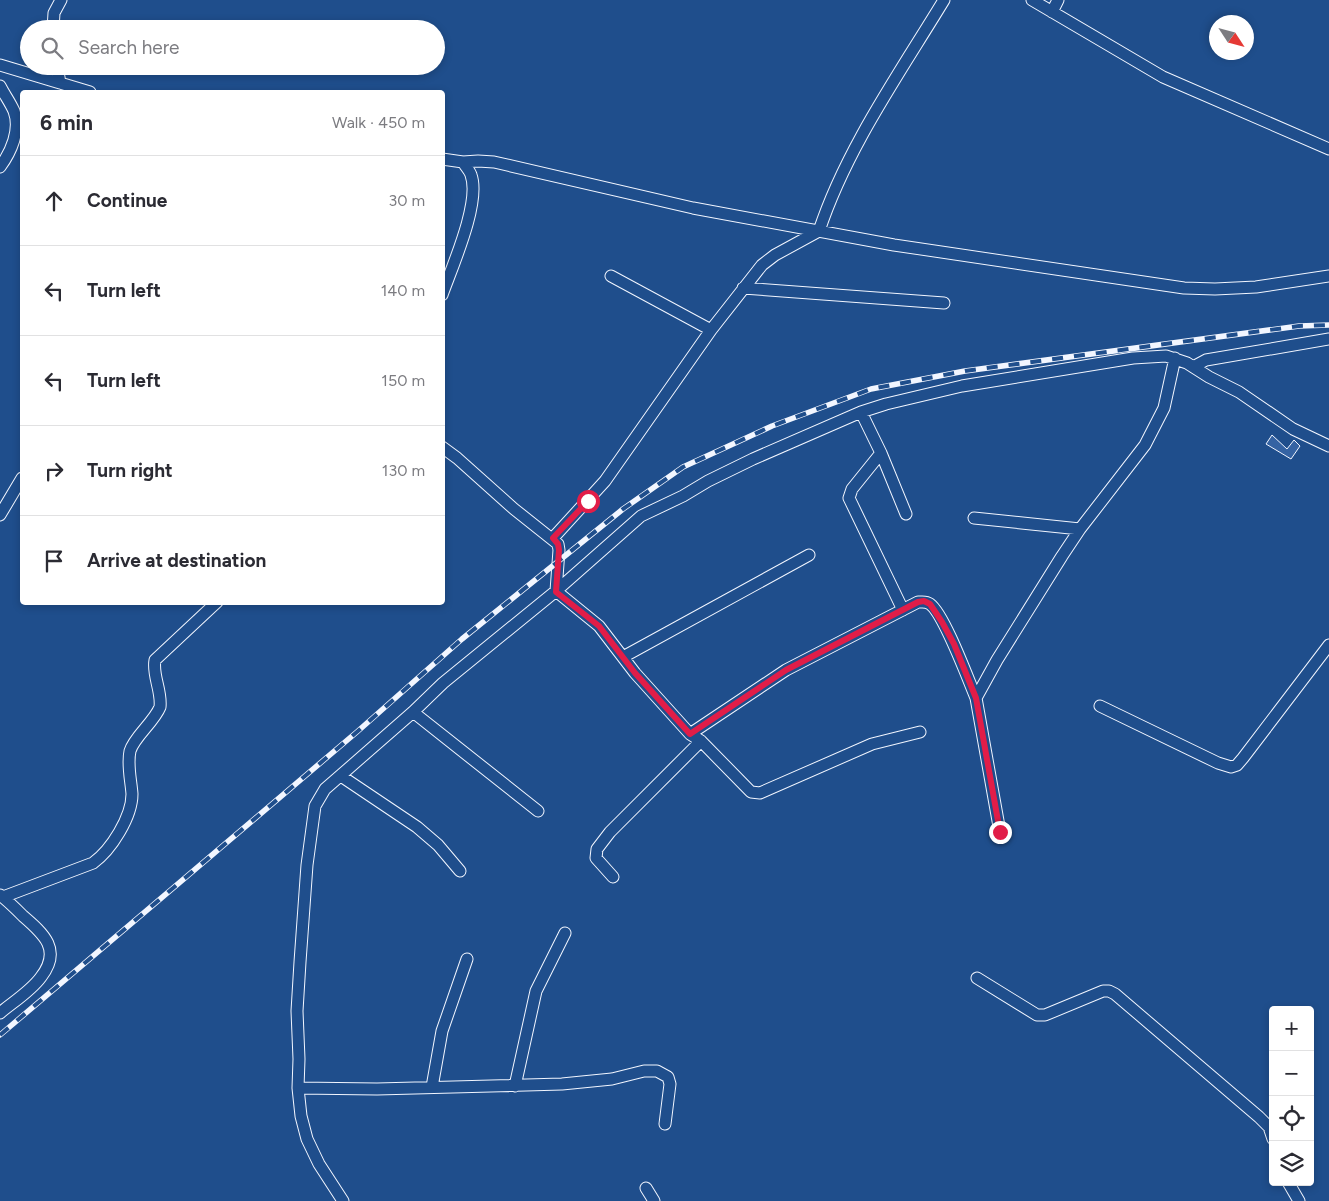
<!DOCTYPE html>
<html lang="en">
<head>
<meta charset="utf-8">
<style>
  :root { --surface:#fff; --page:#f7f7f7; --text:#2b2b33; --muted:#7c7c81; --line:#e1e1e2 }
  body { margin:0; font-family:Figtree,sans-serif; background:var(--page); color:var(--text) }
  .controls { position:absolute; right:15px; bottom:15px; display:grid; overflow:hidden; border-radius:5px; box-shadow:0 2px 8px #0003 }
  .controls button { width:45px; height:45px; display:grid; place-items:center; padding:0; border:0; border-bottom:1px solid var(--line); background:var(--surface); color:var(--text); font:25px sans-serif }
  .compass { position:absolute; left:1209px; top:15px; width:45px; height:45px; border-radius:50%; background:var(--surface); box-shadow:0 2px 8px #0003; rotate:126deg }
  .stop { position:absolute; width:15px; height:15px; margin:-11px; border:4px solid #e11d48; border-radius:50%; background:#fff }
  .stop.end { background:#e11d48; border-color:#fff; box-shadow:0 1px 5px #0008 }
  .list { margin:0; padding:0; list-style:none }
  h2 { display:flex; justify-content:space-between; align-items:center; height:65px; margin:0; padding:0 20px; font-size:21px }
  h2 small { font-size:16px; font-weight:400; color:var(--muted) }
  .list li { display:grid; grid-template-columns:32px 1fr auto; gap:15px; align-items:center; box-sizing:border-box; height:90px; padding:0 20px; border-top:1px solid var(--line) }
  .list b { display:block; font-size:19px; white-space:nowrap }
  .list em { font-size:16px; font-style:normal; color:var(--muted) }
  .icon { flex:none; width:28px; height:28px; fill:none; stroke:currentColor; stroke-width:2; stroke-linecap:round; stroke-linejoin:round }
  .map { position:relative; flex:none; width:1329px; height:1201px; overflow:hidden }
  .search { position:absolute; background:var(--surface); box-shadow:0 2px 8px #0003; left:20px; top:20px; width:425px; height:55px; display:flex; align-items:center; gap:12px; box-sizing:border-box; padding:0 18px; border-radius:28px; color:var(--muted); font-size:19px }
  .panel { position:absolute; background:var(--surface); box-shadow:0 2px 8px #0003; left:20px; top:90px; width:425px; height:515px; border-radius:5px }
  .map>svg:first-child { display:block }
</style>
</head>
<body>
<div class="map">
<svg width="1329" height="1201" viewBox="0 0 1329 1201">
  <rect width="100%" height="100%" fill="#1f4e8c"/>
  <path fill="#3563a3" stroke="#f2f6ff" d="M1272 435 1287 449 1294 440 1300 446 1291 459 1266 444Z"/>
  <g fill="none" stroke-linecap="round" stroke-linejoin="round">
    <defs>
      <path id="minor" d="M1032 0 1163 77 1329 149
        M1052 12 1058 0
        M53 29 54 13 61 0
        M0 65 90 92
        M57 66 60 83
        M0 86C4 94 10 102 14 111 21 130 11 152 0 167
        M442 159 463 162 478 161 494 162 693 208 894 245 1184 288 1215 289 1256 287 1329 276
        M611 276 711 330
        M743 288 944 303
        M442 295C452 267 481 202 471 175 470 171 465 166 463 162
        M1193 367 1206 360 1329 339
        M861 412 881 453 906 514
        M442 447 457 458 514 509 558 544 559 550 556 591 599 626 635 673 690 734 701 741 751 792 760 793 872 744 920 732
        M881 453 852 489 849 498 903 610
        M0 515 22 478
        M974 518 1080 529
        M553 538 605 481 711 330 762 265 775 255 819 231C846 149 899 74 944 0
        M623 657 809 555
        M1100 706 1218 763 1231 767 1237 765 1243 758 1329 645
        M413 712 538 811
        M690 734 786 670 918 602C923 602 926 601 930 604 944 614 968 679 976 698
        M341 776 417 827 438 845 460 871
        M1000 832 976 698 997 660 1062 556 1080 529 1145 445 1164 408 1175 358
        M613 877 596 858 597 849 610 832 701 741
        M0 895C8 901 16 909 23 916 44 934 62 950 41 977 31 991 13 1002 0 1013
        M3 897 93 863C111 850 132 817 132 794 131 780 127 765 130 751 134 737 154 722 160 707 162 691 152 675 155 660L217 602
        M977 978 1037 1015H1045L1103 991H1109L1115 994 1259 1117 1269 1127 1273 1139
        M515 1086 536 991 565 933
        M432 1087 442 1031 467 959
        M298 1088 377 1089 562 1084 612 1079 644 1071H657L668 1077 670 1084 665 1124
        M1288 1182 1299 1201
        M646 1188 654 1201
        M343 1201 319 1164 307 1139 301 1116 298 1088 299 1059 297 1011 300 962 307 865 315 806 325 789 413 712 443 683 556 591 641 516 683 496 708 481 753 459 861 412 886 404 962 386 1133 358 1166 356 1187 363 1209 377 1239 392 1293 429 1329 446"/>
    </defs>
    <use href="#minor" stroke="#f2f6ff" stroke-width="13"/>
    <use href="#minor" stroke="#1f4e8c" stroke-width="11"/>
    <defs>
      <path id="rail" d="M0 1035 358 731 462 639 623 509 683 467 772 426 871 389 965 371 1299 326 1329 325"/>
    </defs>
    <use href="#rail" stroke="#f2f6ff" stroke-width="5.5"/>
    <use href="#rail" stroke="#1f4e8c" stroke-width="4" stroke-dasharray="11" stroke-linecap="butt"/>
  </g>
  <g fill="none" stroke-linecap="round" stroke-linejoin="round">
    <path stroke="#e11d48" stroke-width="6" d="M588 501 553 538 558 544 559 550 556 592 599 626 635 673 690 734 786 670 918 602 924 601 930 604 942 622 954 644 976 698 1000 832"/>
  </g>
</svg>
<div class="controls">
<button>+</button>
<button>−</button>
<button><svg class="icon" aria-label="locate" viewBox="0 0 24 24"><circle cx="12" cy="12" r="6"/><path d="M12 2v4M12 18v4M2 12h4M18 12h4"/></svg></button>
<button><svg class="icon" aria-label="layers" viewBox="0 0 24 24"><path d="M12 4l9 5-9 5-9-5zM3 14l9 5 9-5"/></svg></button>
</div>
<svg class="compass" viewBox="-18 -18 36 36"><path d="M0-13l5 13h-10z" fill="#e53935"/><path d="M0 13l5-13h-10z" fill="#7c7c81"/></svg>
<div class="stop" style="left:588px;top:501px"></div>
<div class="stop end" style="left:1000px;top:832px"></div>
<div class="search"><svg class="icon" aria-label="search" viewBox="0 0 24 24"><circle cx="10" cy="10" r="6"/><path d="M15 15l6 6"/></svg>Search here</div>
<section class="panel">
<h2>6 min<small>Walk · 450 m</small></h2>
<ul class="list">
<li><svg class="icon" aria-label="ahead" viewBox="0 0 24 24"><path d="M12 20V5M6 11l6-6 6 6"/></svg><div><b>Continue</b></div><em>30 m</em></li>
<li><svg class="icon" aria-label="left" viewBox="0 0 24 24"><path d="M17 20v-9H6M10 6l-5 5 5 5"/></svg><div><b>Turn left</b></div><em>140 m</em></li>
<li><svg class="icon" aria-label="left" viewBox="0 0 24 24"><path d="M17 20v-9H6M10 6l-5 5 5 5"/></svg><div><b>Turn left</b></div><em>150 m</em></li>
<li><svg class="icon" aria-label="right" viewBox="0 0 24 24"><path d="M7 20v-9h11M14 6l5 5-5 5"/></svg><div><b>Turn right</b></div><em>130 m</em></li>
<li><svg class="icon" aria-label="arrive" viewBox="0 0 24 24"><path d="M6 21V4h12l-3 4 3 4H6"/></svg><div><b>Arrive at destination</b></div></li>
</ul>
</section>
</div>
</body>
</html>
